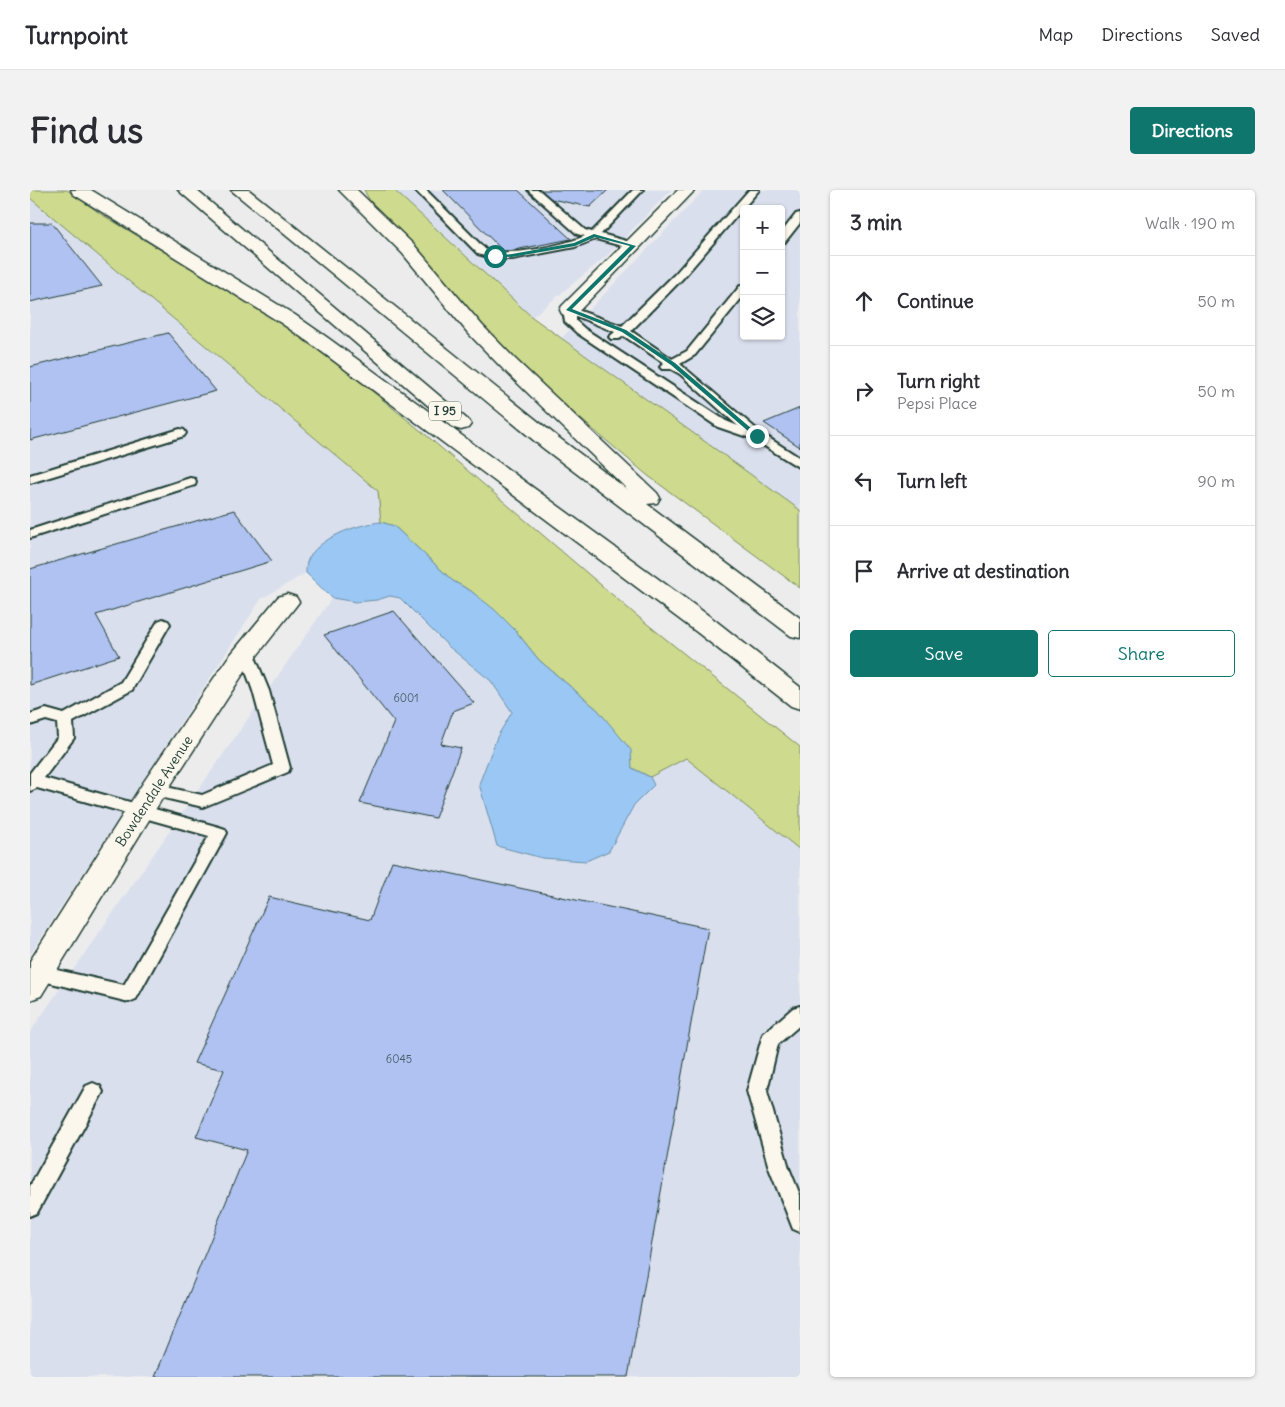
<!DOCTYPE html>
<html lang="en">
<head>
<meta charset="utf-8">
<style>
  :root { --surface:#fff; --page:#f2f2f3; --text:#2b2b33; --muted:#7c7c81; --line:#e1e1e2; --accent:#0f766e }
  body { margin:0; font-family:Delius,sans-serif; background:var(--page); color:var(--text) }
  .controls { position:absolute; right:15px; top:15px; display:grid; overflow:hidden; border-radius:5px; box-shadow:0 1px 4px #0004 }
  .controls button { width:45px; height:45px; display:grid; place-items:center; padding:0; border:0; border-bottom:1px solid var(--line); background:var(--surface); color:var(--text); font:25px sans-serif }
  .stop { position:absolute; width:15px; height:15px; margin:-11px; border:4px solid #0f766e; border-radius:50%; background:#fff }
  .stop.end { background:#0f766e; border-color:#fff; box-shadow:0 1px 5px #0008 }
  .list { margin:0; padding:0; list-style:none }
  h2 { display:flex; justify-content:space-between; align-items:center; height:65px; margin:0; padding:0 20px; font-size:21px }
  h2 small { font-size:16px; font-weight:400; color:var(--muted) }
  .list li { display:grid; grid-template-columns:32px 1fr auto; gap:15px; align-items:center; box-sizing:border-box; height:90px; padding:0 20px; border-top:1px solid var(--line) }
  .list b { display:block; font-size:19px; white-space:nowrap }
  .list p { margin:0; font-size:16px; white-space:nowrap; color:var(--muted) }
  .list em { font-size:16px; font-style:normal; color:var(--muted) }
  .actions { display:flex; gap:10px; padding:15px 20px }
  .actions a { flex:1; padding:11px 0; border:1px solid var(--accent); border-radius:5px; text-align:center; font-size:18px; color:var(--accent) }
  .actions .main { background:var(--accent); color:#fff }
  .icon { flex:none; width:28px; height:28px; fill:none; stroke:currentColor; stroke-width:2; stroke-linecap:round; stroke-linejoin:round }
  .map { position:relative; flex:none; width:770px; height:1187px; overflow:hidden; border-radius:5px }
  header { display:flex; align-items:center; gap:30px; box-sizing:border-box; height:70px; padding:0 25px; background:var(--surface); border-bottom:1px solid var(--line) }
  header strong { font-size:24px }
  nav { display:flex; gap:28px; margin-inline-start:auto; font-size:18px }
  .intro { display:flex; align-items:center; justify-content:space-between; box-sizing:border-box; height:120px; padding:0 30px }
  h1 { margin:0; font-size:35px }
  .button { padding:12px 22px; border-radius:5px; background:var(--accent); color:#fff; font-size:18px; font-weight:700 }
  main { display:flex; gap:30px; padding:0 30px }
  aside { flex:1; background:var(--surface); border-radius:5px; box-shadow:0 1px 4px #0004 }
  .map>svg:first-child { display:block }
</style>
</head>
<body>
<header>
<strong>Turnpoint</strong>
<nav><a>Map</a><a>Directions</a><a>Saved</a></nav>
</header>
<div class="intro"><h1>Find us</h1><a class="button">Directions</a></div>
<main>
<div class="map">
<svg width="770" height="1187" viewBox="0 0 770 1187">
  <rect width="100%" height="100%" fill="#ececed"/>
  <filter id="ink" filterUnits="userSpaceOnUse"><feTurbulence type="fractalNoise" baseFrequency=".02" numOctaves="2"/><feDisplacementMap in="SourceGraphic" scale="10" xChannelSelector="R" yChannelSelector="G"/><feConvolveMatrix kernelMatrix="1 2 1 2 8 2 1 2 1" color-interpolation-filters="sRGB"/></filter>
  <g filter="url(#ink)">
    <path fill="#dadfee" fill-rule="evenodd" d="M364 0H641L578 65 502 127Z
      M674 0H770V320L532 148ZM714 19H751V146H714Z
      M0 8 348 301 351 332 337 333 285 360 276 372V383L231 409 0 765Z
      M360 406 370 408 418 456 461 491 482 522 467 547 512 668 556 671 579 661 604 615 624 595 620 587 656 568 770 660V1187H0V842L302 408 326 412 347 410Z"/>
    <path fill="#ceda8d" stroke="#768c60" d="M0 0H37L71 24 205 104 268 145 321 184 396 245 606 425 770 557V660L656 568 620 587 602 578 568 520 509 470 485 440 441 401 423 391 364 336 351 332 348 301 0 8Z
      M334 0H364L502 127 770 320V398L617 285 520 203 438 121 394 68 340 11Z"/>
    <path fill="#9ac7f4" stroke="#6990a7" d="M351 332 364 336 423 391 441 401 465 420 485 440 509 470 568 520 601 560 602 578 620 587 624 595 604 615 579 661 556 671 512 668 467 656 449 594 467 547 482 522 461 491 418 456 370 408 360 406 347 410 326 412 302 408 276 383C276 380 276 375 277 372 286 348 328 334 351 332Z"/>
    <path fill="#afc2f1" stroke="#1f3d34" d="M413 0H488L541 49 474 62Z
      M511 0H578L560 17 521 9Z
      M0 33H22L72 96 0 112Z
      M138 143 186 201 0 250V177Z
      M770 218V257L734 233Z
      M204 320 242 371 66 425 89 466 0 495V379Z
      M364 421 444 513 423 521 411 554 431 558 405 628 330 613 364 532 294 445Z
      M362 671 678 738 598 1187H125L217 960 166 947 194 880 164 873 239 707 340 730Z"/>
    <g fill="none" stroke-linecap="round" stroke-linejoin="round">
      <defs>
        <path id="service" d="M385 0H396L456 60C480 67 531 56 555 46L547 44 498 0H509L555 40 562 42 603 0H613L571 44 607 54 608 56 603 59 566 49 545 57 482 69H465L448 64Z
          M719 0H729L653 88 601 141 642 169 657 161 710 96 714 95V105L665 165 650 174 731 243 770 268V278L723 249 688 237 547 143 535 132 533 120 539 117 592 136 645 84ZM546 126 585 142 579 147 581 149H589L594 146 634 173 630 177 632 179H641L650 184 708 236 696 231 555 139 546 131Z
          M770 23V33L755 52 751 53V43L766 24Z
          M150 239 154 240 156 243 154 246 0 293V285Z
          M160 288 165 289 166 292 165 295 0 348V340Z
          M133 429 138 431 140 434 102 500 43 532 44 548 14 588 189 637 195 639 197 643 106 809 99 812 9 790 3 788 0 783 3 778 9 776 94 795 179 646 7 598 0 601V583L28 547 27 533 16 530 0 535V524L16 519 34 524 91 492 128 431Z
          M216 457 221 459 223 462 239 501 260 578 258 582 173 617 117 604 115 600 117 596 123 594 172 605 243 575 223 501 209 462 211 459Z
          M770 816V835L748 854 737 901 759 978 770 1005V1042L763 1039 739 978 717 901 733 844 763 818Z
          M63 893 70 896 73 902 7 1023 0 1026V996L56 896Z"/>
        <path id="minor" d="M648 0H665L546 124 539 126 532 124 530 120 532 116Z
          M257 404 266 407 269 412 215 481 133 607 11 806 0 810V771L113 593 197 469 248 407Z"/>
        <path id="motorway" d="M41 0H61L265 125 298 148 686 431 770 497V519L761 516 668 443 284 156 251 133 43 4Z
          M148 0H166L438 230 441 234 438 238 431 240 424 238Z
          M201 0H219L529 248 598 300 471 177 438 143 373 64 309 0H327L385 56 452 135 485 169 627 303 630 308 627 313 617 314 770 428V448L761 446 513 258Z"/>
      </defs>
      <use href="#service" stroke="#1f3d34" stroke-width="4"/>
      <use href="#minor" stroke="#1f3d34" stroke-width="3"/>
      <use href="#motorway" stroke="#1f3d34" stroke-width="3"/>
      <use href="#service" fill="#fbf7ec" fill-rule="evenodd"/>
      <use href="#minor" fill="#fbf7ec" fill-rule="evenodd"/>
      <use href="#motorway" fill="#fbf7ec" fill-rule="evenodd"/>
    </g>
  </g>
  <path fill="#0f766e" d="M564 44 606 56 542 119 596 140 645 173 729 245V247H725L641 175 592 142 536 120 600 56 565 47 545 56 482 67 462 66 482 64 544 53Z"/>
  <g text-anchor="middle" stroke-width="5" stroke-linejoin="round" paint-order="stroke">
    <g font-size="11" fill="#435e63">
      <text x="376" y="512">6001</text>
      <text x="369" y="873">6045</text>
    </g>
    <rect fill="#fbf7ec" stroke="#61756b" stroke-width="1" x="399" y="211.5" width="32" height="19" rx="4"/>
    <g font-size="12" font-weight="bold" fill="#1f3d34">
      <text x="415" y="225">I 95</text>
    </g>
    <g font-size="14" fill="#1f3d34" stroke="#fbf7ec">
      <text transform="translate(124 601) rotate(-57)" y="5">Bowdendale Avenue</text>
    </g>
  </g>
</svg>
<div class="controls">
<button>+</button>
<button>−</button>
<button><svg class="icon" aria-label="layers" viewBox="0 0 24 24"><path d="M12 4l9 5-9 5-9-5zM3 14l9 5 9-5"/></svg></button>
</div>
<div class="stop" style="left:465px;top:66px"></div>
<div class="stop end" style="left:727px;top:246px"></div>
</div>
<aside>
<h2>3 min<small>Walk · 190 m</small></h2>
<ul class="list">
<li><svg class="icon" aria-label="ahead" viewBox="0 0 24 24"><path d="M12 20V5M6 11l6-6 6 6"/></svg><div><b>Continue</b></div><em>50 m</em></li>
<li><svg class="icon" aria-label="right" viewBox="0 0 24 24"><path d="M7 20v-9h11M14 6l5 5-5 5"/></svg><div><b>Turn right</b><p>Pepsi Place</p></div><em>50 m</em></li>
<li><svg class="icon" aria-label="left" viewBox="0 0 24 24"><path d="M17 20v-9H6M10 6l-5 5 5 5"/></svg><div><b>Turn left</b></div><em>90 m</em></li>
<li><svg class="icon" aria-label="arrive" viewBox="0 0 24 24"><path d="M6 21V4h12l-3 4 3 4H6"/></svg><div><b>Arrive at destination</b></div></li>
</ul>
<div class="actions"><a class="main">Save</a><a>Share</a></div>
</aside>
</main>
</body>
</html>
